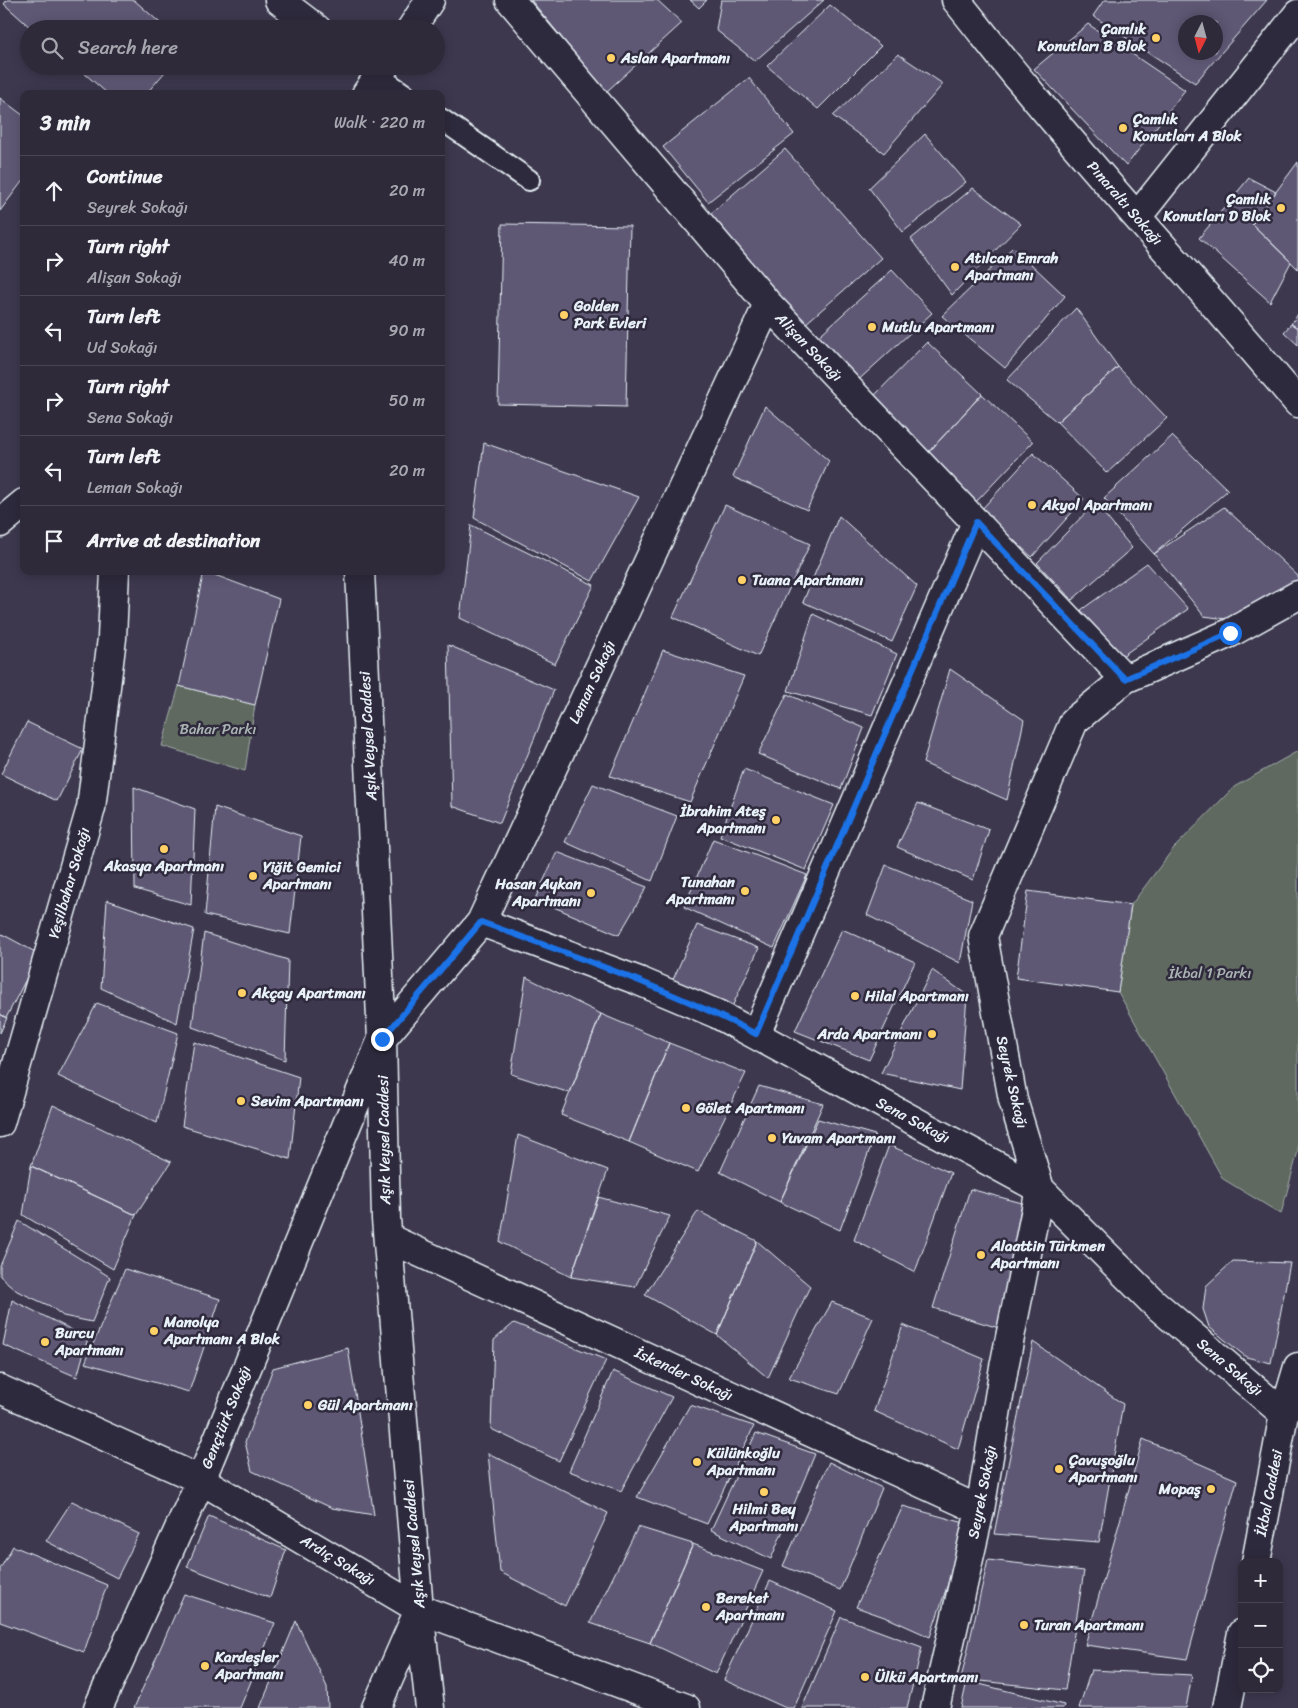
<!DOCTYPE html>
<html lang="en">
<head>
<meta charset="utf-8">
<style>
  :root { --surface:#2e2a3a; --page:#3a3645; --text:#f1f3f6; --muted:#a7a7af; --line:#494654 }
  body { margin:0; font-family:Sriracha,sans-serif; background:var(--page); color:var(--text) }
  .controls { position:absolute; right:15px; bottom:15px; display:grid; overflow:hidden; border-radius:10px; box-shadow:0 2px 12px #0003 }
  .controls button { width:45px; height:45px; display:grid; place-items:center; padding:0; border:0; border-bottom:1px solid var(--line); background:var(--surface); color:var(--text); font:25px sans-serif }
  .compass { position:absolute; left:1178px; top:15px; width:45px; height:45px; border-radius:50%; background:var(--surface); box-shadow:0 2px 12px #0003; rotate:186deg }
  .stop { position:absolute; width:15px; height:15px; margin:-11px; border:4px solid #1a73e8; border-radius:50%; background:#fff }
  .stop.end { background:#1a73e8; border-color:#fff; box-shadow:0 1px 5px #0008 }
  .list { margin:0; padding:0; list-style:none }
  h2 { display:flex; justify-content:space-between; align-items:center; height:65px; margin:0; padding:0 20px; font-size:21px }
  h2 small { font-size:16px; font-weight:400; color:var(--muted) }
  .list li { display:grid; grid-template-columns:32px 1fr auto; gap:15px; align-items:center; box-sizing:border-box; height:70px; padding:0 20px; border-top:1px solid var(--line) }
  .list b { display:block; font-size:19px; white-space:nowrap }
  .list p { margin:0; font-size:16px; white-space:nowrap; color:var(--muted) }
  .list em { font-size:16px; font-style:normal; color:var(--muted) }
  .icon { flex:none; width:28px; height:28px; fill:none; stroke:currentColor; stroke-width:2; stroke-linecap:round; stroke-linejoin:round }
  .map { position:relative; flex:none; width:1298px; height:1708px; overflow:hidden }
  .search { position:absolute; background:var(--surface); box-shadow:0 2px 12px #0003; left:20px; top:20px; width:425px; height:55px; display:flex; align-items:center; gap:12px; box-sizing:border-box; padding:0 18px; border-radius:28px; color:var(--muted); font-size:19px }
  .panel { position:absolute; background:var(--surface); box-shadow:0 2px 12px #0003; left:20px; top:90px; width:425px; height:485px; border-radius:10px }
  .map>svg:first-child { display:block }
</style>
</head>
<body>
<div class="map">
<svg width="1298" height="1708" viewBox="0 0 1298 1708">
  <rect width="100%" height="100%" fill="#3d384e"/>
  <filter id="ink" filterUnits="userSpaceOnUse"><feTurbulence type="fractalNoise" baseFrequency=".02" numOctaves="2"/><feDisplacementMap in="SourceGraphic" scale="10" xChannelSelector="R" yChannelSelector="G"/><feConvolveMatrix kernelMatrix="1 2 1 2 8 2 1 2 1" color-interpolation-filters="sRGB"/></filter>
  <g filter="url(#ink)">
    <path fill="#5e695e" stroke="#a3adab" d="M179 686 255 705 245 771 162 746Z
      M1298 751V1151L1281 1214 1223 1179 1118 992 1131 905 1173 849 1234 787Z"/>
    <path fill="#5f5875" stroke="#e8f1f8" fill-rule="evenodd" d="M7 0H134L167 29H32L4 4Z
      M531 0H657L682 23 606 92Z
      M690 0H707L699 8Z
      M721 0H824L755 61 716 30Z
      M1104 0H1267L1195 83 1093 16ZM1186 22H1216V52H1186Z
      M830 5 881 46 818 109 767 66Z
      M1088 24 1185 90 1126 166 1034 69Z
      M898 54 943 84 884 153 833 116Z
      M76 66H170L146 94H108Z
      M749 78 794 134 708 202 663 147Z
      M0 98 24 116V179L0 211Z
      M925 134 966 182 903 232 869 188Z
      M785 149 881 258 804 325 709 215Z
      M1298 162V269L1252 224Z
      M1249 178 1276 192 1252 224 1291 262 1270 302 1199 238Z
      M973 188 1021 224 952 295 911 239Z
      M502 224 630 226 626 407 498 404Z
      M1013 247 1065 296 1005 368 942 316Z
      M892 270 932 313 853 385 813 341Z
      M1076 308 1118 367 1057 422 1007 380Z
      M1298 314V328L1291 324Z
      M1291 324 1298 328V345L1284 332Z
      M927 342 982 394 926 455 870 400Z
      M1118 367 1167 418 1107 473 1057 422Z
      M982 394 1033 442 976 502 926 455Z
      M765 406 829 461 807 510 733 477Z
      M1172 436 1228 490 1154 554 1104 498Z
      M484 443 639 497 592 581 474 518Z
      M1033 453 1084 499 1032 557 981 510Z
      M1095 503 1132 548 1072 600 1037 563Z
      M725 505 810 544 758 656 673 617Z
      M1224 507 1298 576V584L1233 620 1204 616 1154 554Z
      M839 516 917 586 892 642 803 602Z
      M471 525 594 585 555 664 460 618Z
      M1147 563 1188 609 1118 659 1081 610Z
      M204 571 279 599 255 705 179 686Z
      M813 614 897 654 872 715 788 691Z
      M448 645 554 690 500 823 452 806Z
      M663 650 744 676 690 802 610 776Z
      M950 669 1024 720 1007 800 923 763Z
      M787 694 864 728 841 789 758 754Z
      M27 722 83 749 57 801 1 774Z
      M744 769 834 805 806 870 720 836Z
      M593 784 677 816 652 881 565 842Z
      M134 787 195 809 191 905 135 889Z
      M918 803 989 830 973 880 897 847Z
      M215 807 301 836 290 934 205 915Z
      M713 839 807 875 774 948 684 907Z
      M557 852 647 887 619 935 535 899Z
      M886 865 972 900 960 963 867 915Z
      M1028 891 1131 905 1118 992 1016 978Z
      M107 900 194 929 177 1023 101 988Z
      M697 925 759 948 732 1007 672 982Z
      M842 929 915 962 869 1060 795 1031Z
      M0 933 39 954 6 1018 0 1014Z
      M204 933 288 960 285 1060 192 1027Z
      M932 970 967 995 960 1090 881 1073Z
      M526 977 601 1014 570 1093 511 1074Z
      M97 1003 178 1033 157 1123 58 1076Z
      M0 1014 7 1018 0 1033Z
      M601 1014 669 1043 629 1142 561 1115Z
      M194 1042 299 1077 290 1159 182 1126Z
      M669 1043 746 1073 698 1172 629 1142Z
      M759 1086 823 1104 780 1202 720 1172Z
      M53 1105 171 1162 136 1215 31 1166Z
      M818 1119 875 1135 840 1230 780 1202Z
      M518 1135 608 1170 571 1277 500 1242Z
      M889 1145 951 1173 915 1272 854 1240Z
      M31 1166 136 1215 113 1269 23 1215Z
      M970 1189 1022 1203 999 1328 933 1308Z
      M598 1197 670 1216 635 1287 571 1277Z
      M698 1211 757 1241 717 1335 645 1295Z
      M19 1221 110 1277 92 1322 63 1316 50 1306 17 1291 0 1276V1266Z
      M757 1241 810 1286 768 1378 717 1335Z
      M1233 1261 1290 1263 1271 1363 1246 1357 1209 1327 1203 1309 1206 1286Z
      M125 1269 220 1299 189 1392 85 1363Z
      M12 1300 88 1338 77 1377 3 1345Z
      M832 1302 873 1318 839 1394 789 1378Z
      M514 1323 606 1360 559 1461 491 1429 494 1340Z
      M903 1325 984 1359 958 1449 874 1411Z
      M1033 1342 1123 1404 1099 1542 994 1534Z
      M348 1348 374 1515 332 1508 252 1471 245 1442 273 1368Z
      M613 1371 672 1397 621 1491 569 1471Z
      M690 1405 754 1426 707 1524 637 1497Z
      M756 1433 815 1454 771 1559 711 1530Z
      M1143 1439 1237 1480 1187 1659 1085 1645Z
      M488 1453 608 1513 565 1606 500 1572Z
      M829 1462 882 1488 840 1590 783 1566Z
      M72 1501 139 1534 117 1578 46 1541Z
      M903 1506 968 1524 930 1637 890 1619 856 1607Z
      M209 1516 286 1550 270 1598 187 1567Z
      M638 1527 693 1544 650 1643 590 1623Z
      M693 1544 763 1571 716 1674 650 1643Z
      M13 1546 107 1585 84 1652 0 1622V1569Z
      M988 1560 1084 1571 1065 1690 961 1679Z
      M770 1581 837 1611 794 1708H786L724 1680Z
      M184 1594 275 1623 240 1708H134Z
      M841 1617 922 1647 907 1708H802Z
      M296 1621 327 1687 328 1708H260Z
      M1091 1670 1192 1675 1186 1708H1079Z
      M967 1681 1064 1705 1063 1708H961Z"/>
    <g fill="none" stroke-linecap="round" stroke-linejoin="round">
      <defs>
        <path id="lane" d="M378 76 404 94
          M441 119 529 180"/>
        <path id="street" d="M279 0 317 29
          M510 0 768 304 1125 679
          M956 0C979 28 1001 58 1025 86 1113 194 1209 295 1298 403
          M1137 217 1298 14
          M360 571 382 1039 386 1219 419 1609 430 1708
          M481 922 639 981 717 1014 1040 1189 1153 1302 1284 1414
          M756 1034 976 522
          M0 1123 91 808 112 638 115 571
          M388 1238 980 1510
          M0 1389 201 1480 419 1609 686 1708
          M98 1708 201 1480 382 1039 481 922 768 304
          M376 1708 419 1610
          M935 1708 980 1510 1004 1367 1040 1189 1013 1100 983 936 1074 721 1125 679 1230 633 1298 595"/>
        <path id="secondary" d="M411 29 430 0
          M366 94 385 66
          M0 523 24 503
          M1256 1562 1284 1414 1298 1367
          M1227 1708 1242 1633"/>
      </defs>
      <use href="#lane" stroke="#e8f1f8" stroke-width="24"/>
      <use href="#street" stroke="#e8f1f8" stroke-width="31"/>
      <use href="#secondary" stroke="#e8f1f8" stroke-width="31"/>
      <use href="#lane" stroke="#2f2a3d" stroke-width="20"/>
      <use href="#street" stroke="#2f2a3d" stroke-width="28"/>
      <use href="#secondary" stroke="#2f2a3d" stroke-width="28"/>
    </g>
  </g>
  <g fill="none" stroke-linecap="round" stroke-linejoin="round" filter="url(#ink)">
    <path stroke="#1a73e8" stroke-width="6" d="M382 1039 481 922C574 956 668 988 756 1034L976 522 1125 679 1230 633"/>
  </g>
  <g fill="#ffd166" stroke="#2f2a3d" stroke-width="2">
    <circle cx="1156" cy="38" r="5"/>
    <circle cx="611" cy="58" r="5"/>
    <circle cx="1123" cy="128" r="5"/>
    <circle cx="1281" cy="208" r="5"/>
    <circle cx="955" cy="267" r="5"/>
    <circle cx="564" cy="315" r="5"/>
    <circle cx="872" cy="327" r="5"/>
    <circle cx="1032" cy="505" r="5"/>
    <circle cx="742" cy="580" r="5"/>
    <circle cx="776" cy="820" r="5"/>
    <circle cx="164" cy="849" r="5"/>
    <circle cx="253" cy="876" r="5"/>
    <circle cx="745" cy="891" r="5"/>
    <circle cx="591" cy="893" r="5"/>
    <circle cx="242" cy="993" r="5"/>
    <circle cx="855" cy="996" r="5"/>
    <circle cx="932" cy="1034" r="5"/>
    <circle cx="241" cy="1101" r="5"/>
    <circle cx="686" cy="1108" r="5"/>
    <circle cx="772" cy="1138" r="5"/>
    <circle cx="981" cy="1255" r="5"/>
    <circle cx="154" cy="1331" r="5"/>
    <circle cx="45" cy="1342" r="5"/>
    <circle cx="308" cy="1405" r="5"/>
    <circle cx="697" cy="1462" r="5"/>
    <circle cx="1059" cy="1469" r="5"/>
    <circle cx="1211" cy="1489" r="5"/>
    <circle cx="764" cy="1492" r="5"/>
    <circle cx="706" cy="1607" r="5"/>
    <circle cx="1024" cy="1625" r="5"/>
    <circle cx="205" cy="1666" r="5"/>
    <circle cx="865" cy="1677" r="5"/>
  </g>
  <g text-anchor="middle" stroke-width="5" stroke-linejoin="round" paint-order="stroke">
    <g font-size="15" font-weight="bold" fill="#e8f1f8" stroke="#2f2a3d" text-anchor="start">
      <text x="1146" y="34" text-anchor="end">Çamlık<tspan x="1146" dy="17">Konutları B Blok</tspan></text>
      <text x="621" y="63">Aslan Apartmanı</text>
      <text x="1133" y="124">Çamlık<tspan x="1133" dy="17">Konutları A Blok</tspan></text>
      <text x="1271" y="204" text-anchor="end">Çamlık<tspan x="1271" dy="17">Konutları D Blok</tspan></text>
      <text x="965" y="263">Atılcan Emrah<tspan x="965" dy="17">Apartmanı</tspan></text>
      <text x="574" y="311">Golden<tspan x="574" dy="17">Park Evleri</tspan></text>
      <text x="882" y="332">Mutlu Apartmanı</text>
      <text x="1042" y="510">Akyol Apartmanı</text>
      <text x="752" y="585">Tuana Apartmanı</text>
      <text x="766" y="816" text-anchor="end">İbrahim Ateş<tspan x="766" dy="17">Apartmanı</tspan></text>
      <text x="164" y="871" text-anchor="middle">Akasya Apartmanı</text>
      <text x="263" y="872">Yiğit Gemici<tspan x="263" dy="17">Apartmanı</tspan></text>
      <text x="735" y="887" text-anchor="end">Tunahan<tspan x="735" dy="17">Apartmanı</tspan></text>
      <text x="581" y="889" text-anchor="end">Hasan Aykan<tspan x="581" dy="17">Apartmanı</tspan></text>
      <text x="252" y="998">Akçay Apartmanı</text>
      <text x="865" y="1001">Hilal Apartmanı</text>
      <text x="922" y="1039" text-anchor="end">Arda Apartmanı</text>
      <text x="251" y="1106">Sevim Apartmanı</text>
      <text x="696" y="1113">Gölet Apartmanı</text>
      <text x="782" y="1143">Yuvam Apartmanı</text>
      <text x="991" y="1251">Alaattin Türkmen<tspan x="991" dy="17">Apartmanı</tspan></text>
      <text x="164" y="1327">Manolya<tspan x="164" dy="17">Apartmanı A Blok</tspan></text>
      <text x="55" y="1338">Burcu<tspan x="55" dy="17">Apartmanı</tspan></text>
      <text x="318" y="1410">Gül Apartmanı</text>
      <text x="707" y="1458">Külünkoğlu<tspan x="707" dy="17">Apartmanı</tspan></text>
      <text x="1069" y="1465">Çavuşoğlu<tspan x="1069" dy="17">Apartmanı</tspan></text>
      <text x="1201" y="1494" text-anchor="end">Mopaş</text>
      <text x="764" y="1514" text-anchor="middle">Hilmi Bey<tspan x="764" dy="17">Apartmanı</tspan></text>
      <text x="716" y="1603">Bereket<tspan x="716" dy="17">Apartmanı</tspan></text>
      <text x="1034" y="1630">Turan Apartmanı</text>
      <text x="215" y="1662">Kardeşler<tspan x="215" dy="17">Apartmanı</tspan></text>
      <text x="875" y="1682">Ülkü Apartmanı</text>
    </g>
    <g font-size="15" fill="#e8f1f8" stroke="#2f2a3d">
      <text transform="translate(1125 203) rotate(49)" y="5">Pınaraltı Sokağı</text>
      <text transform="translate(809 347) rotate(46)" y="5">Alişan Sokağı</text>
      <text transform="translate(592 682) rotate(-65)" y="5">Leman Sokağı</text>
      <text transform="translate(368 736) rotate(-93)" y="5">Aşık Veysel Caddesi</text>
      <text transform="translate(69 883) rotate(-74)" y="5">Yeşilbahar Sokağı</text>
      <text transform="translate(1012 1082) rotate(77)" y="5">Seyrek Sokağı</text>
      <text transform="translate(913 1120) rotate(28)" y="5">Sena Sokağı</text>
      <text transform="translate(384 1140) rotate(-91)" y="5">Aşık Veysel Caddesi</text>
      <text transform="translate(1230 1367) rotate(40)" y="5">Sena Sokağı</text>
      <text transform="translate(684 1374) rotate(25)" y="5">İskender Sokağı</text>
      <text transform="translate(226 1417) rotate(-68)" y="5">Gençtürk Sokağı</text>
      <text transform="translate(982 1492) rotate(-79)" y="5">Seyrek Sokağı</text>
      <text transform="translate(1269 1493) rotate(-79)" y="5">İkbal Caddesi</text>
      <text transform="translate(414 1544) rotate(-95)" y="5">Aşık Veysel Caddesi</text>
      <text transform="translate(338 1560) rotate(31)" y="5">Ardıç Sokağı</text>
    </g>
    <g font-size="15" fill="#aab4b3" stroke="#2f2a3d">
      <text x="218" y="734">Bahar Parkı</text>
      <text x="1210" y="978">İkbal 1 Parkı</text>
    </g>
  </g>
</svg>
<div class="controls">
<button>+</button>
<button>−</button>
<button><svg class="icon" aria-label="locate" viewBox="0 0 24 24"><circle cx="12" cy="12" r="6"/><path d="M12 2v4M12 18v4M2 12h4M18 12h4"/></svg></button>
</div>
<svg class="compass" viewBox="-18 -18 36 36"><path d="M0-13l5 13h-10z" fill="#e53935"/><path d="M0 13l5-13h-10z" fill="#a7a7af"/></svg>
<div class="stop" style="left:1230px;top:633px"></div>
<div class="stop end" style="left:382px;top:1039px"></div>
<div class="search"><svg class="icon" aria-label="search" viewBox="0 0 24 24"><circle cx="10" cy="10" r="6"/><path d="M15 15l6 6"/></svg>Search here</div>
<section class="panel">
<h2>3 min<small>Walk · 220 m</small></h2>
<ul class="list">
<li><svg class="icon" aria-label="ahead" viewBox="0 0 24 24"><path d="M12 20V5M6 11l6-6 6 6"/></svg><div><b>Continue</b><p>Seyrek Sokağı</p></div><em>20 m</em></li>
<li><svg class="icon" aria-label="right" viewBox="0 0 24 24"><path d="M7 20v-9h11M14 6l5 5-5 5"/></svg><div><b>Turn right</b><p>Alişan Sokağı</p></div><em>40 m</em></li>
<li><svg class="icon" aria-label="left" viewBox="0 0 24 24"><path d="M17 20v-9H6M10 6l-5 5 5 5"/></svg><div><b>Turn left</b><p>Ud Sokağı</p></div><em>90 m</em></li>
<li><svg class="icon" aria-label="right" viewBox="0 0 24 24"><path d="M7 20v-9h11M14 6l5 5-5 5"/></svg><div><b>Turn right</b><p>Sena Sokağı</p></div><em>50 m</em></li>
<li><svg class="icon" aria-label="left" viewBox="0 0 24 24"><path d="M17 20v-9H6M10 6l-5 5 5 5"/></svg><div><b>Turn left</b><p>Leman Sokağı</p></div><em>20 m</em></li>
<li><svg class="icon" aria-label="arrive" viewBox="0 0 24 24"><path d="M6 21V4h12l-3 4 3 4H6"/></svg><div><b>Arrive at destination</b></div></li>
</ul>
</section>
</div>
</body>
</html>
